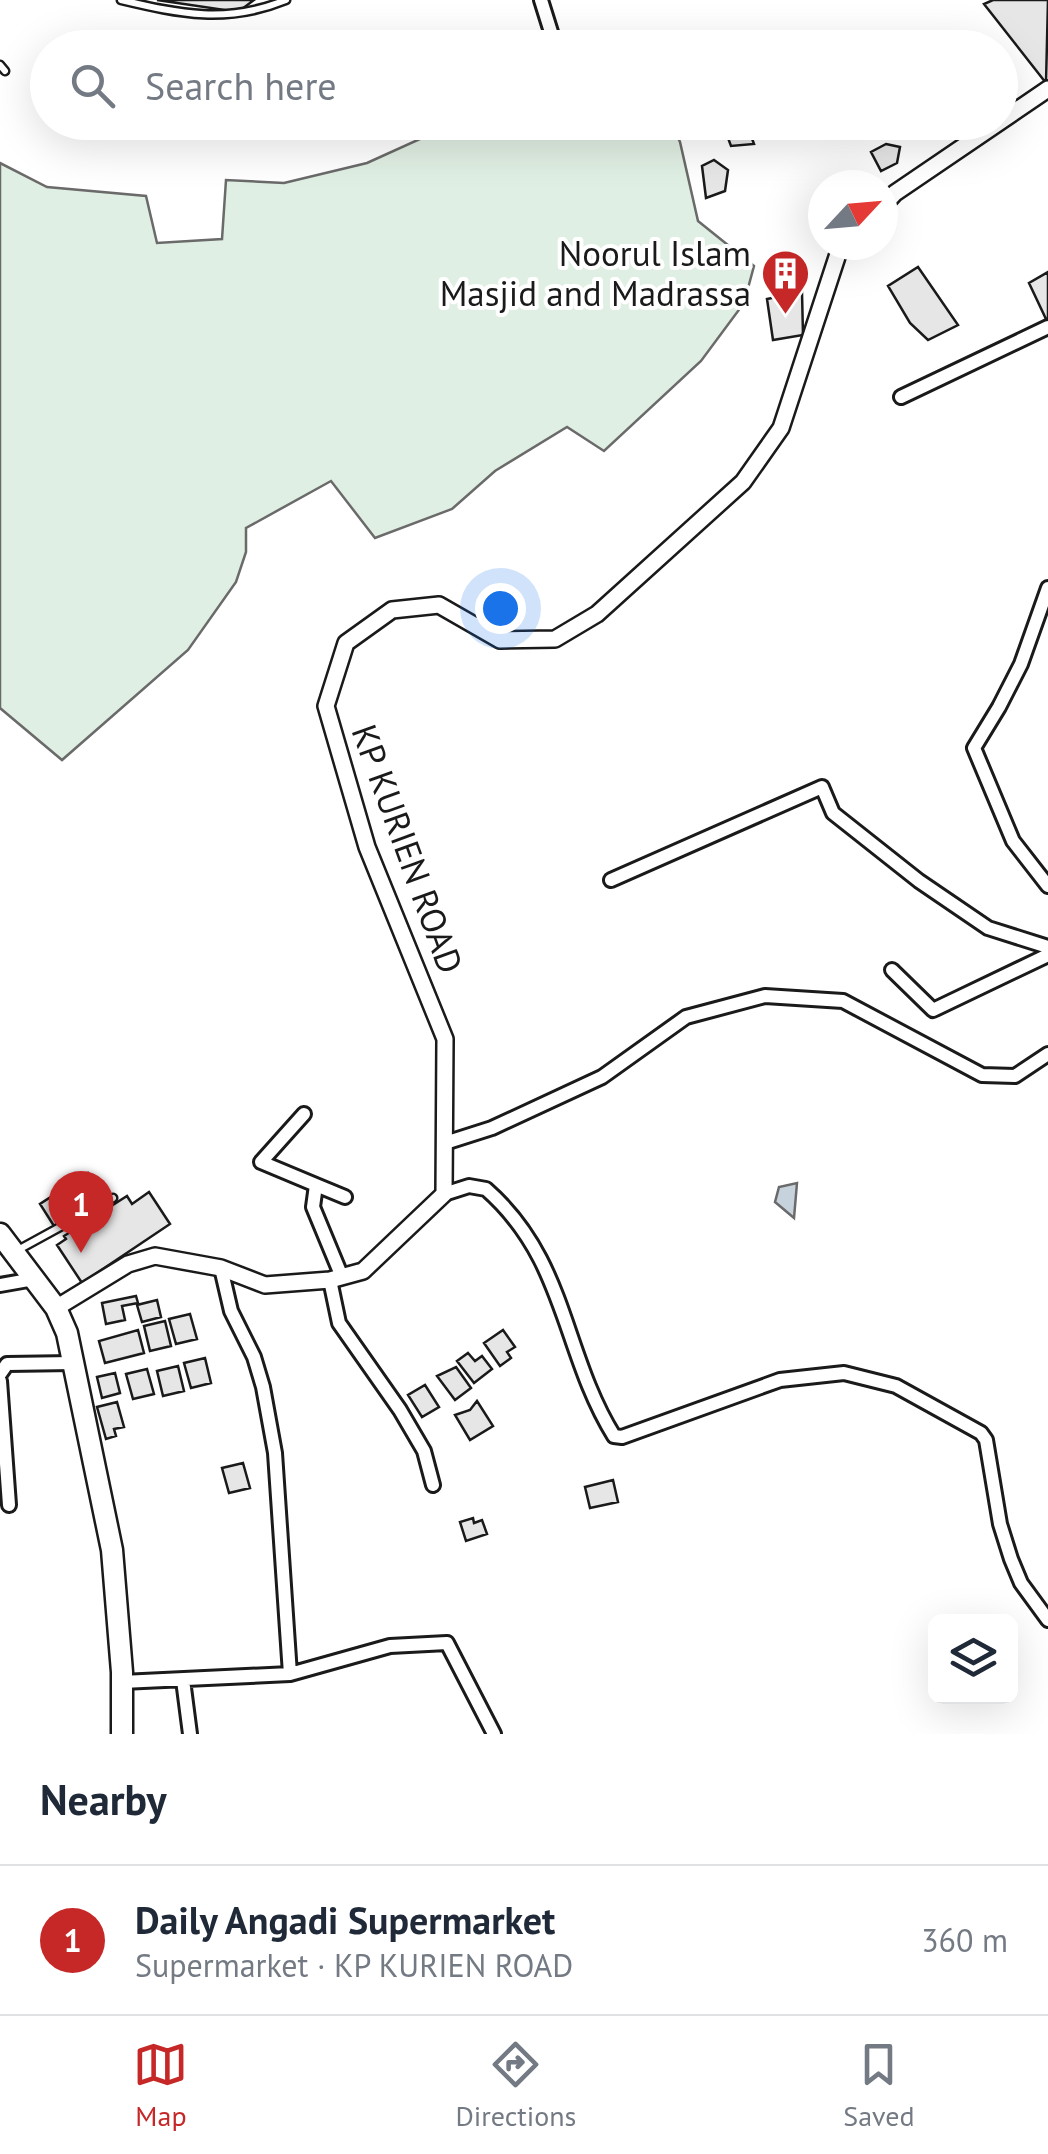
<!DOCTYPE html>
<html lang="en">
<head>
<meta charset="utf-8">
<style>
  :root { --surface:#fff; --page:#f2f2f3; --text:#1f2937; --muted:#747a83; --line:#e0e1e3; --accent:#c62828 }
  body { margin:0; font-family:"PT Sans",sans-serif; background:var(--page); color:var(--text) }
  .controls { position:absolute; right:30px; bottom:30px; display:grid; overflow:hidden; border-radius:15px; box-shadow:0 10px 40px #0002 }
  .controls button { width:90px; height:90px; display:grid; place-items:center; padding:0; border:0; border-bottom:2px solid var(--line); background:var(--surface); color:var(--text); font:50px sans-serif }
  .compass { position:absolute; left:808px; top:170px; width:90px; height:90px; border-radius:50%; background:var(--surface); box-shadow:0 10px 40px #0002; rotate:64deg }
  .you { position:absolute; left:500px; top:608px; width:35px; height:35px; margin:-25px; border:8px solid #fff; border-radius:50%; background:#1a73e8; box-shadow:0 0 0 15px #1a73e833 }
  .badge { display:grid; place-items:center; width:65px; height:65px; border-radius:50%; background:var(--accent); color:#fff; font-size:32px; font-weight:700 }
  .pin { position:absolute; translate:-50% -82px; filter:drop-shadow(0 2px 5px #0008) }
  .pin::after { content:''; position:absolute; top:52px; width:35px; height:30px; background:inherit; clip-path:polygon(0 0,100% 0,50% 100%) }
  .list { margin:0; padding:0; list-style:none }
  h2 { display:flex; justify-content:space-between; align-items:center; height:130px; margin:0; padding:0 40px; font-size:42px }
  h2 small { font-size:32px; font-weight:400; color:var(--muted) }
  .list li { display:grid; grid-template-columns:65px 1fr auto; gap:30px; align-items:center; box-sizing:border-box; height:150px; padding:0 40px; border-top:2px solid var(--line) }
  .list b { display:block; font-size:38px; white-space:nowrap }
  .list p { margin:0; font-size:32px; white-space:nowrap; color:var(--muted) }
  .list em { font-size:32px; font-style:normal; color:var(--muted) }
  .icon { flex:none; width:55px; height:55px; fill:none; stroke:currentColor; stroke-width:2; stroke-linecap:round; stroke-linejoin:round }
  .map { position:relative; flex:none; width:1048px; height:1734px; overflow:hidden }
  .search { position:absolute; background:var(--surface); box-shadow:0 10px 40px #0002; left:30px; right:30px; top:30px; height:110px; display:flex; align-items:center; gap:25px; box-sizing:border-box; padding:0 35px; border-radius:55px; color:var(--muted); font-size:38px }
  .sheet { height:280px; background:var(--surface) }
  nav { display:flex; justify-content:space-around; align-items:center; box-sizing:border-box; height:140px; border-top:2px solid var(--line); background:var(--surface); font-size:28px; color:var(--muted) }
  nav a { display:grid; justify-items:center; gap:5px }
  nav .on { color:var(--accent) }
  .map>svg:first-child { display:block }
</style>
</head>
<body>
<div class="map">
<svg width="1048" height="1734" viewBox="0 0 1048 1734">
  <rect width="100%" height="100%" fill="#fff"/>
  <path fill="#e0efe3" stroke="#6a6a6a" stroke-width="2.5" d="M534 123H671L680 142 698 221 754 266 744 303 701 361 604 451 567 427 495 471 452 509 375 538 331 481 246 528V552L236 582 188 650 62 760 0 708V163L47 187 146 196 157 243 222 239 226 180 284 183 367 163 444 128 475 135 525 130Z"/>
  <path fill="#c6d2dc" stroke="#6a6a6a" stroke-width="2.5" d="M797 1183 794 1218 775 1202 779 1187Z"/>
  <path fill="#e6e6e6" stroke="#1a1a1a" stroke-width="2.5" d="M157 0H254L238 12Z
    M993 0H1048L1046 83 984 4Z
    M722 122H746L754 144 731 146Z
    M886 144 900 147 897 163 881 171 871 152Z
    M714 160 728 170 725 191 706 198 702 166Z
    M918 267 958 325 928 340 910 323 888 286Z
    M1048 272V318L1046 319 1029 283Z
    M802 292 803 335 773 340 767 299Z
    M88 1173 102 1195 54 1226 40 1204Z
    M149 1192 170 1224 82 1283 57 1245 66 1239 64 1236 127 1196 132 1204Z
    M136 1296 138 1303 122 1306 125 1320 106 1324 102 1303Z
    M157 1300 161 1317 142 1322 137 1305Z
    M190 1314 197 1339 176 1344 169 1319Z
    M165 1321 171 1346 150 1351 144 1326Z
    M138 1330 144 1353 105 1363 99 1341Z
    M503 1330 515 1347 507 1352 511 1358 500 1366 484 1343Z
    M468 1353 475 1361 482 1356 492 1369 474 1383 457 1361Z
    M205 1358 211 1383 191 1388 184 1363Z
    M178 1366 184 1391 163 1396 157 1371Z
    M456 1367 471 1388 455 1400 437 1376Z
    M147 1369 154 1394 133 1399 126 1374Z
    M115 1373 120 1393 102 1398 97 1377Z
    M425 1385 439 1407 422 1417 408 1395Z
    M477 1401 493 1426 470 1440 455 1415 470 1410Z
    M117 1402 124 1427 114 1429 116 1436 106 1439 97 1407Z
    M243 1463 250 1488 229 1493 222 1468Z
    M613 1480 618 1502 590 1508 585 1487Z
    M473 1518 474 1523 482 1520 487 1534 466 1541 460 1522Z"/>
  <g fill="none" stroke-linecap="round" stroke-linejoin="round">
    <defs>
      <path id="service" d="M121 0C180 14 227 24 286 0
        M0 65 5 71
        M18 1250 113 1198"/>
      <path id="minor" d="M541 0 556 48
        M901 397 1048 327
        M1048 588 1021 664 999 707 974 748 1013 841 1048 886
        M611 880 822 787 833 813 919 881 988 928 1048 947
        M892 970 933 1010 1048 955
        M304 1114 261 1162 316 1185 313 1207 342 1277
        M445 1143 492 1128 602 1077 686 1017 765 996 843 1001 982 1075 1015 1076 1048 1054
        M316 1185 345 1197
        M444 1194 469 1186 486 1189C567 1260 562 1352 614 1436L622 1437 780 1380 844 1373 896 1386 981 1433 986 1440 1000 1524 1011 1559 1021 1583 1048 1620
        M221 1268 231 1311 254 1357 263 1387 275 1453 290 1674
        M330 1280 339 1323 400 1410 424 1451 433 1485
        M0 1285 34 1279
        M0 1374 7 1364 73 1363
        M0 1381 9 1505
        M183 1680 190 1734
        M122 1682 290 1674 390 1646 447 1643 494 1734"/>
      <path id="tertiary" d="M883 206 895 193 1048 89
        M56 1308 128 1264 155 1256 221 1268 265 1285 330 1280 363 1271 444 1194 445 1039 367 847 326 706 346 643 392 610 439 605 500 640 555 639 597 614 743 482 781 428 838 254 846 245"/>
      <path id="primary" d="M0 1234 56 1308 67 1333 112 1550 122 1672V1734"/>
    </defs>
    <use href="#service" stroke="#1a1a1a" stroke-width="11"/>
    <use href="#minor" stroke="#1a1a1a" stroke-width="18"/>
    <use href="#tertiary" stroke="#1a1a1a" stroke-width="20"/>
    <use href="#primary" stroke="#1a1a1a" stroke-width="25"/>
    <use href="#service" stroke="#fff" stroke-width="6"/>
    <use href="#minor" stroke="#fff" stroke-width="12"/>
    <use href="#tertiary" stroke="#fff" stroke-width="15"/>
    <use href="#primary" stroke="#fff" stroke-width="20"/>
  </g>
  <defs>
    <symbol id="building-pin" viewBox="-11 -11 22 30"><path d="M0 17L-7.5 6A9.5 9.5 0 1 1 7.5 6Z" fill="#c62828" stroke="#fff"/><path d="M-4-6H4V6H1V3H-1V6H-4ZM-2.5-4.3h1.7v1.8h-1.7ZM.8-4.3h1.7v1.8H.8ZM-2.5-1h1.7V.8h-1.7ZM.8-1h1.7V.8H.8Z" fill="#fff"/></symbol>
  </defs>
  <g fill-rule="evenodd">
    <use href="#building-pin" x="758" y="246" width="55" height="75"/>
  </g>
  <g text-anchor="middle" stroke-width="8" stroke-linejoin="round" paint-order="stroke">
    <g font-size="35" fill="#1a1a1a" stroke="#fff" text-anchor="end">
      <text x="751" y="266">Noorul Islam<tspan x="751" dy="40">Masjid and Madrassa</tspan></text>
    </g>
    <g font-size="35" fill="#1a1a1a" stroke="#fff">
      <text transform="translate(407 849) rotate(70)" y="12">KP KURIEN ROAD</text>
    </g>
  </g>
</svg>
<div class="controls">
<button><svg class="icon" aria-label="layers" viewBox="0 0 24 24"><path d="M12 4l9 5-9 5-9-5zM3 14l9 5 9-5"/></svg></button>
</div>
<svg class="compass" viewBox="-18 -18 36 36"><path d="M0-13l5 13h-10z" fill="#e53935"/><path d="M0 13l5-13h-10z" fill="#747a83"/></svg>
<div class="you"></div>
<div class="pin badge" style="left:81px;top:1253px">1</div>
<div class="search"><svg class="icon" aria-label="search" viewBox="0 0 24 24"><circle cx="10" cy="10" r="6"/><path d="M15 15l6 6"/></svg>Search here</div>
</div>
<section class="sheet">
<h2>Nearby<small></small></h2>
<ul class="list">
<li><span class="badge">1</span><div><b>Daily Angadi Supermarket</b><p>Supermarket · KP KURIEN ROAD</p></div><em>360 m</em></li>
</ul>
</section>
<nav>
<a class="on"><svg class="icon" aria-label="map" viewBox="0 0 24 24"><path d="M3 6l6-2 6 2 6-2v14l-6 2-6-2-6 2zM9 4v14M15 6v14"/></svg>Map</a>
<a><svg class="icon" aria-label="directions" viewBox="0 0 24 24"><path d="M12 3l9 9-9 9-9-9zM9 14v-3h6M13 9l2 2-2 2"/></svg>Directions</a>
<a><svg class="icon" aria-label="saved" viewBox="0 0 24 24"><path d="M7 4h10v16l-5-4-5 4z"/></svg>Saved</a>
</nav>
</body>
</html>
